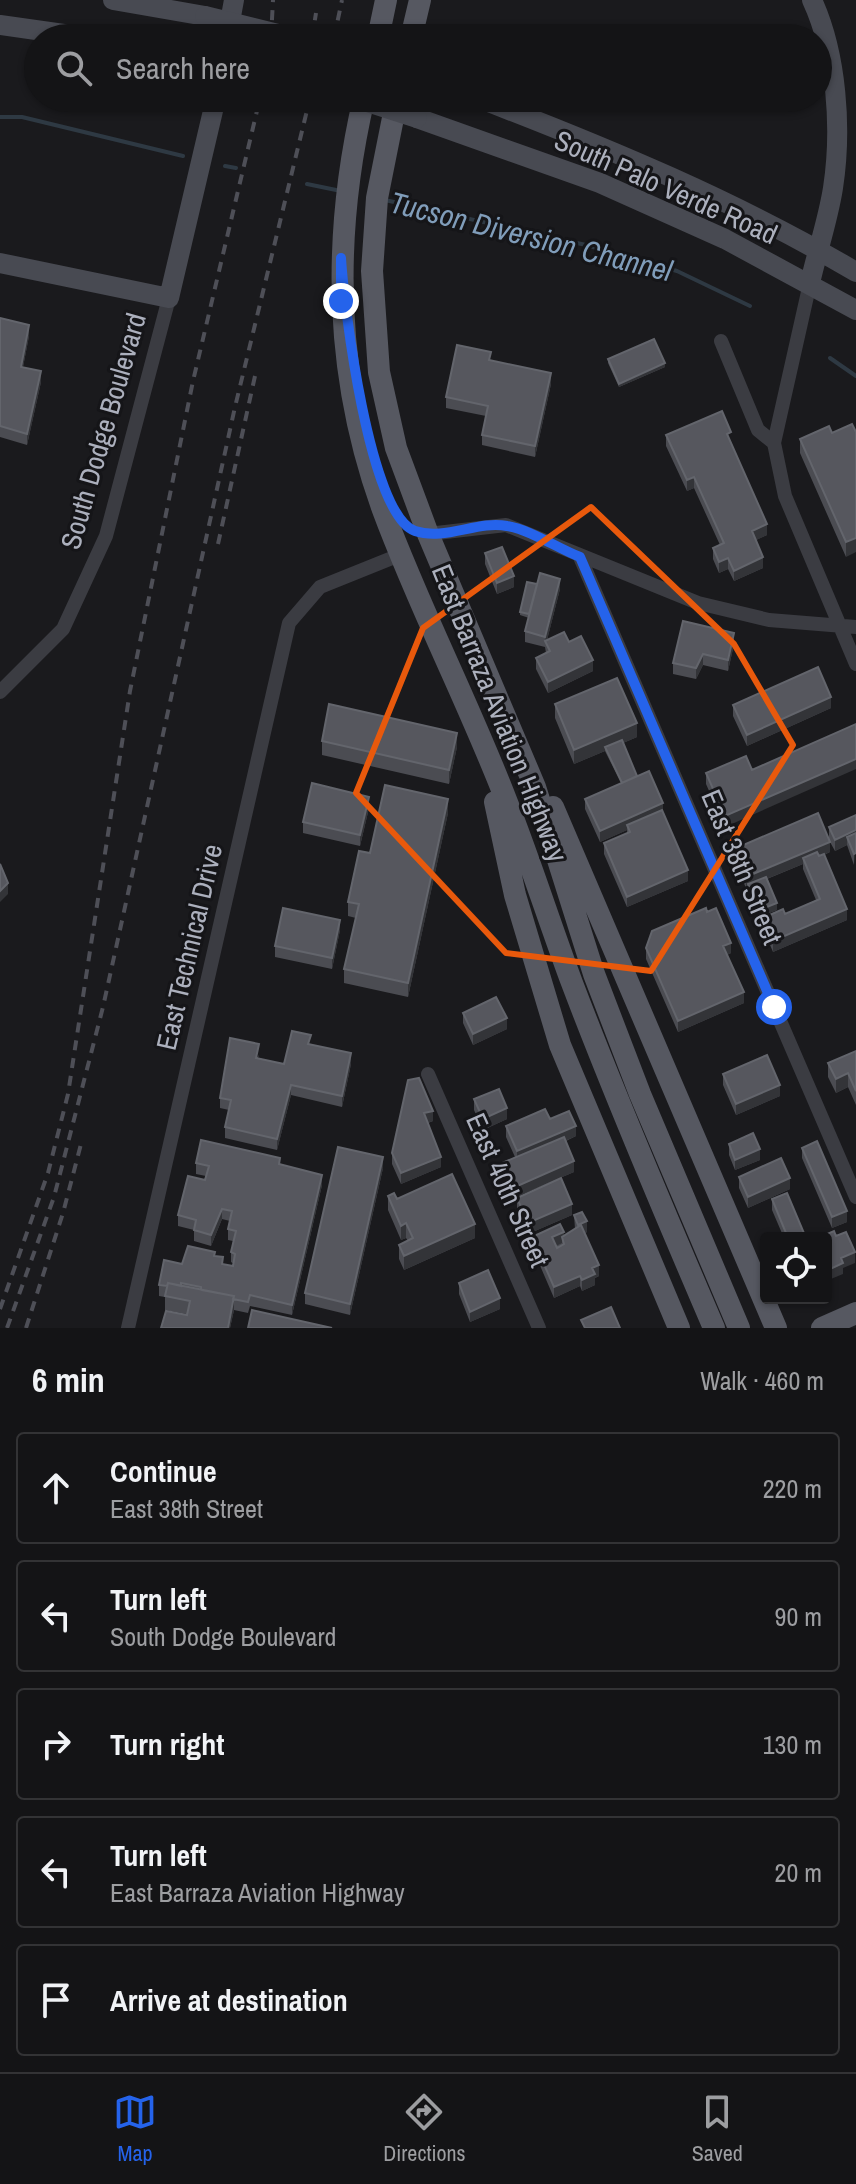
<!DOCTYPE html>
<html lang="en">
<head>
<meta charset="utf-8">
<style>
  :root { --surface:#141416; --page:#1d1d1f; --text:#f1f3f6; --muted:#9d9ea1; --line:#333335; --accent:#2563eb }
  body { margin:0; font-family:"Archivo Narrow",sans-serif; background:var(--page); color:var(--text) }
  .controls { position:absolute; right:24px; bottom:24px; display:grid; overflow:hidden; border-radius:8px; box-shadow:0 2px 6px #0004 }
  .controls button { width:72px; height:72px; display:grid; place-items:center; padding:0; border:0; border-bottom:2px solid var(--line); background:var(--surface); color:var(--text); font:40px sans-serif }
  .stop { position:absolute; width:24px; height:24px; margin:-18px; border:6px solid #2563eb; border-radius:50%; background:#fff }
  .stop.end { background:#2563eb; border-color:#fff; box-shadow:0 2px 8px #0008 }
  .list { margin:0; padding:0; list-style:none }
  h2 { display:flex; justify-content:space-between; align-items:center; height:104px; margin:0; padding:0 32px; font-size:34px }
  h2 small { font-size:26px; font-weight:400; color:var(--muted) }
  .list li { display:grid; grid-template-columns:52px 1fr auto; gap:24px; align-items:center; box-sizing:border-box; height:112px; margin:0 16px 16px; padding:0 16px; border:2px solid var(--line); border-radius:8px }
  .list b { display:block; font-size:30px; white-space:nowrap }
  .list p { margin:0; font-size:26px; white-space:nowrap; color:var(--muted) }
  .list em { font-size:26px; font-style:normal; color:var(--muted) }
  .icon { flex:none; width:44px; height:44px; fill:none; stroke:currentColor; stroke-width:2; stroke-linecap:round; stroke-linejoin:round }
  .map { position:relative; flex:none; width:856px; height:1328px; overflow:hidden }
  .search { position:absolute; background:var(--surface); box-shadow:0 2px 6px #0004; left:24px; right:24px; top:24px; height:88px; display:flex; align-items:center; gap:20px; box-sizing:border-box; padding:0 28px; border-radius:44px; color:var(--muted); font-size:30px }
  .sheet { height:744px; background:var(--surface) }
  nav { display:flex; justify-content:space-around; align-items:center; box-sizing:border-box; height:112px; border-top:2px solid var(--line); background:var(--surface); font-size:22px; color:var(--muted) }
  nav a { display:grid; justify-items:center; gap:4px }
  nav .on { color:var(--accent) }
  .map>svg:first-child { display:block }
</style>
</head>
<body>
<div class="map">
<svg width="856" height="1328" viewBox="0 0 856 1328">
  <rect width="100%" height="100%" fill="#1a1a1d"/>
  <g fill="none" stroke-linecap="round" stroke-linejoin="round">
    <path stroke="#2e3943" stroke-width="4" d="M0 117H22L183 156
      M225 166 236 168
      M307 184 341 191
      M385 200 586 245 677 271 750 306
      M830 358 856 376"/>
    <path stroke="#3b3c42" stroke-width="14" d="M810 283 774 443 785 496 856 664
      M721 341 758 430 774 443
      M428 534 506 525 698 603 769 620 856 627
      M580 557 856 1197
      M0 692 63 629 106 536 169 298
      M428 1074 539 1328
      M128 1328 289 623 320 587 402 554"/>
    <path stroke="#484a52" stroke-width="20" d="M113 0 205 16
      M0 25 92 38
      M227 38 234 0
      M478 98C608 148 736 201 856 272
      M417 118 600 183 725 239 856 310
      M0 263 169 298 216 98
      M810 283C817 252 828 220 833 188 842 129 837 54 812 0"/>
    <path stroke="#565861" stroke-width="22" d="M378 38 386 0
      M411 38 420 0
      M364 98C332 236 334 375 383 510 420 610 470 705 508 805 531 864 550 924 572 983 616 1099 665 1214 714 1328
      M397 98 377 198 372 271 379 372 396 448 428 534 535 787 594 974 640 1094 739 1328
      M495 802 515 895 560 1045 679 1328
      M553 807 776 1328
      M822 1328 856 1313"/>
    <path stroke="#4e4f57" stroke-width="4" stroke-dasharray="10 8" stroke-linecap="butt" d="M271 38 273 0
      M312 38 316 13
      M334 38 342 0
      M218 544 255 376
      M0 1309 48 1173 68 1094 130 691 193 381 260 98
      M7 1328 54 1197 103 1007 235 407 310 98
      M26 1328 63 1213 81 1144"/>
    <path stroke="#484a52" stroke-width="20" d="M205 16 294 38
      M355 98 417 118"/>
  </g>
  <path fill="#4b4c52" d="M0 318 29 336 23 367 41 382 27 445 0 437Z
    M608 359 665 367 619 387 608 363Z
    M491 360 551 384 535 457 482 445V435L486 416 446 408V397Z
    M852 424 846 557 800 453V439L832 433Z
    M666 435 731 442 767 535 756 540 763 568 734 581 728 569 719 573 713 559V548L720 545 694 488 687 491 666 446Z
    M485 553 514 587 497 594 485 564Z
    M560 589 547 640 569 642 593 671 548 693 536 669V658L546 653 545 647 525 642V631L529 618 520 615V612Z
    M734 644 728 671 703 665 696 679 673 674V663Z
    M555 704 637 737 623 743 637 776 663 813 688 881 627 907 604 854V843L627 833V830L600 842 585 809V799L621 783 605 751 574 764 555 718Z
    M733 705 831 708 747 746 733 716Z
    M322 741 457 747 449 784 322 755Z
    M752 770 725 827 706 784V773Z
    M369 808 360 846 303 833V822Z
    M448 813 408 997 344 983V969L356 918 348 916V902L370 853Z
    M856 815 854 865 847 845 835 851 830 842V852L824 855 847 920 773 952 763 928V918L785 914 816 900 803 869V864L767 879 777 910 759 917 748 891V887L746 888 734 860V849L829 838V827Z
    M340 930 332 969 275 957V946Z
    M646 948 731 953 727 955 744 1003 678 1032 646 959Z
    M463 1013 507 1029 473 1045 463 1023Z
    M311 1044 351 1064 342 1107 291 1095 277 1150 225 1138V1127L229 1110 220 1108V1098L259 1055 258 1058 284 1064Z
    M856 1051V1105L848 1087 836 1093 828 1077V1063Z
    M723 1074 780 1096 736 1115 723 1085Z
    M408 1080 433 1121 428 1123 441 1167 401 1184 392 1164V1153Z
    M474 1099 507 1119 483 1130 474 1110Z
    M550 1119 576 1136 566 1141 574 1172 513 1198 502 1174V1163L515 1157 506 1137V1126Z
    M729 1144 760 1160 735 1170 729 1155Z
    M802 1148 847 1222 832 1228 802 1158Z
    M196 1163 280 1165 322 1185 292 1315 250 1306 248 1313 234 1310 230 1328H161L187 1315V1314L165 1310V1297L159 1296V1285L182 1264 215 1256 223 1264 233 1266 234 1264 231 1262V1252L233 1241 228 1240V1229L230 1221 222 1219 211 1246 194 1241V1230L178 1226V1215L205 1180 206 1176 196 1174Z
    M383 1168 350 1315 305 1304V1293Z
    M739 1177 790 1189 748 1208 739 1188Z
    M388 1196 397 1199 475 1238 404 1270 399 1259V1245L408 1241 406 1238 401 1240 388 1210Z
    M517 1198 572 1215 528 1234 517 1208Z
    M772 1199 806 1238H784L772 1210Z
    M574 1215 587 1232 585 1233 599 1276 595 1278V1285L582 1291 580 1286 554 1298 532 1247V1237L564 1236 575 1229Z
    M459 1283 500 1309 470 1322 459 1294Z"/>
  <path fill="#333438" d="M29 325V336L21 377V367Z
    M665 363V367L619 387V384Z
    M41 371V382L27 445V434Z
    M551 373V384L535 457V446Z
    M694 477V488L687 491V480Z
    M767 524V535L752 542V531Z
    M856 538V552L846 557V542Z
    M763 557V568L734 581V571Z
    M728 558V569L719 573V562Z
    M514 576V587L497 594V583Z
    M560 579V589L546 644 545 637Z
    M734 633V644L728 671V660Z
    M703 654V665L696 679V668Z
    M593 660V671L548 693V682Z
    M831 697V708L747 746V735Z
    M637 723V737L607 750 605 747V751L574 764V750Z
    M457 733V747L449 784V770Z
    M856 759V769L725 827V816Z
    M369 797V808L360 846V835Z
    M448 799V813L408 997V983Z
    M663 803V814L627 825V830L600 842V831Z
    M856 830V841L847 837V845L835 851V840Z
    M830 842V852L805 863 803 858V864L749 886 748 884V887L746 888V877Z
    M688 870V881L627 907V897Z
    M8 883V894L0 902V891Z
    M777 903V910L759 917V910Z
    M847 909V920L773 952V941Z
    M340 920V930L332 969V958Z
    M731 943V953L723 957V946Z
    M744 992V1003L678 1032V1021Z
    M507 1018V1029L473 1045V1034Z
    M351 1053V1064L342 1107V1096Z
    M848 1073V1087L836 1093V1079Z
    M291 1085V1095L277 1150V1139Z
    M780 1085V1096L736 1115V1104Z
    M507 1108V1119L483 1130V1119Z
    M433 1111V1121L424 1124V1113Z
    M576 1126V1136L517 1162V1151Z
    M760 1149V1160L735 1170V1160Z
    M383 1157V1168L350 1315V1304Z
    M441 1157V1167L401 1184V1173Z
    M574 1161V1172L513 1198V1188Z
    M322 1175V1185L292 1315V1305Z
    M790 1178V1189L748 1208V1197Z
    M572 1204V1215L528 1234V1223Z
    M222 1209V1219L211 1246V1235Z
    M847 1211V1222L832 1228V1217Z
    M587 1221V1232L578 1236V1225Z
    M406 1223V1238L401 1240V1226Z
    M475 1224V1238L404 1270V1256Z
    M564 1232V1242L562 1237V1243L552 1248V1237Z
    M855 1252V1263L843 1268V1274L826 1281V1271L841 1258Z
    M599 1265V1276L595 1278V1285L582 1291V1280L592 1268Z
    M580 1276V1286L554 1298V1287Z
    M234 1296V1310L230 1328H228Z
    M500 1298V1309L470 1322V1312Z"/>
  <path fill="#56575e" stroke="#63656c" stroke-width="2" d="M0 318 29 325 21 367 41 371 27 434 0 426Z
    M654 339 665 363 619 384 608 359Z
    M457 345 491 352 489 360 551 373 535 446 482 435 488 406 446 397Z
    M722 411 731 432 727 434 767 524 752 531 763 557 734 571 728 558 719 562 713 548 724 543 694 477 687 480 666 435Z
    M852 424 856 432V538L846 542 800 439 829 426 832 433Z
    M502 547 514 576 497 583 485 553Z
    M540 573 560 579 545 637 525 631Z
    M527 582 537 584 529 614 520 612Z
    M683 621 734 633 728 660 703 654 696 668 673 663Z
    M564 632 569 642 581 636 593 660 548 682 536 658 550 651 545 641Z
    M818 667 831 697 747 735 733 705Z
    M617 678 637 723 574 750 555 704Z
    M329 704 457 733 449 770 322 741Z
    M856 724V759L725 816 706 773 746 756 752 770Z
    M622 740 637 776 622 783 605 747Z
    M649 771 663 803 600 831 585 799Z
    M312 783 369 797 360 835 303 822Z
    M385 785 448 799 408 983 344 969 359 904 348 902 359 851 370 853Z
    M662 810 688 870 627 897 604 843 630 832 627 825Z
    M818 813 830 842 746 877 734 849Z
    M856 815V830L835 840 829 827Z
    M856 833V853L854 854 847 837Z
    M817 852 819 856 824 854 847 909 773 941 763 918 783 909 785 914 820 899 803 858Z
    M0 864 8 883 0 891Z
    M766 877 777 903 759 910 748 884Z
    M283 908 340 920 332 958 275 946Z
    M706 908 707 912 716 908 731 943 723 946 744 992 678 1021 646 948 652 931Z
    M496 997 507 1018 473 1034 463 1013Z
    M292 1031 311 1035 308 1044 351 1053 342 1096 291 1085 277 1139 225 1127 231 1100 220 1098 230 1038 259 1044 256 1058 284 1064Z
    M856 1051V1091L848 1073 836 1079 828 1063Z
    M767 1055 780 1085 736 1104 723 1074Z
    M419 1078 433 1111 424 1113 441 1157 401 1173 392 1153 408 1080Z
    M499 1089 507 1108 483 1119 474 1099Z
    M545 1109 550 1119 569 1111 576 1126 517 1151 506 1126Z
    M753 1133 760 1149 735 1160 729 1144Z
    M564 1137 574 1161 513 1188 502 1163Z
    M201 1140 280 1158 279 1164 322 1175 292 1305 250 1295 248 1302 233 1299 234 1296 201 1290V1287L181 1283V1286L168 1283 167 1286 159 1285 164 1260 182 1264 188 1246 215 1252 214 1256 223 1257 222 1264 233 1266 235 1254 231 1252 236 1231 228 1229 232 1211 222 1209 211 1235 194 1230 196 1220 178 1215 188 1176 205 1180 209 1166 196 1163Z
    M817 1141 847 1211 832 1217 802 1148Z
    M338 1147 383 1157 350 1304 305 1293Z
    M781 1158 790 1178 748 1197 739 1177Z
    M452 1174 475 1224 404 1256 399 1245 413 1238 406 1223 401 1226 388 1196 394 1193 397 1199Z
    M561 1178 572 1204 528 1223 517 1198Z
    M787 1193 806 1238H788L772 1199Z
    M582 1212 587 1221 578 1225 574 1215Z
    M560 1224 564 1232 552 1237 557 1248 564 1244 562 1237 581 1225 599 1265 592 1268 595 1274 582 1280 580 1276 554 1287 532 1237Z
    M834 1231 836 1236 846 1232 855 1252 841 1258 843 1263 826 1271V1238H818Z
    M488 1270 500 1298 470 1312 459 1283Z
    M168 1283 234 1296 228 1328H161L166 1311 187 1315 190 1301 165 1296Z
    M611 1307 620 1328H585L581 1320Z
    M252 1310 332 1328H248Z"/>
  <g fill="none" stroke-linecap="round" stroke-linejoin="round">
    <path stroke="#2563eb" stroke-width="10" d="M341 301V258C344 305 369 515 415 531 445 541 478 520 507 526 531 530 557 548 580 557L774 1007"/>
  </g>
  <path fill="none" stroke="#e8590c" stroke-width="6" stroke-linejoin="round" d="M591 507 734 644 793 745 651 971 506 953 356 793 423 628Z"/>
  <g text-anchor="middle" stroke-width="6" stroke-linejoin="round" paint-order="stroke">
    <g font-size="28" fill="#acb0bd" stroke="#151518">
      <text transform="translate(666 187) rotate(24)" y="10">South Palo Verde Road</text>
      <text transform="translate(103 431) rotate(-74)" y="10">South Dodge Boulevard</text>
      <text transform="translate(500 713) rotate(68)" y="10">East Barraza Aviation Highway</text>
      <text transform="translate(742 867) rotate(67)" y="10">East 38th Street</text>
      <text transform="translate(189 947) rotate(-77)" y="10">East Technical Drive</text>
      <text transform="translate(508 1190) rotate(66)" y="10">East 40th Street</text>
    </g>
    <g font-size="30" font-style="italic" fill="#809dba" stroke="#151518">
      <text transform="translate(531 237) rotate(14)" y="10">Tucson Diversion Channel</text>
    </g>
  </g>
</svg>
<div class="controls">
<button><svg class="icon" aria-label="locate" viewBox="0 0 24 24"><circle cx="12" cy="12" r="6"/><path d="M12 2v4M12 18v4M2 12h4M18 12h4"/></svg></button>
</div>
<div class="stop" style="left:774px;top:1007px"></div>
<div class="stop end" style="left:341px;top:301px"></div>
<div class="search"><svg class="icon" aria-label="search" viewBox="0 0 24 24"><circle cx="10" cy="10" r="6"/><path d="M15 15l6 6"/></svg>Search here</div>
</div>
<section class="sheet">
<h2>6 min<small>Walk · 460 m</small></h2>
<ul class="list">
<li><svg class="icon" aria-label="ahead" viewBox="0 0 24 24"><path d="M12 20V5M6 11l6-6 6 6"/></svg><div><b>Continue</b><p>East 38th Street</p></div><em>220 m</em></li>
<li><svg class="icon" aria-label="left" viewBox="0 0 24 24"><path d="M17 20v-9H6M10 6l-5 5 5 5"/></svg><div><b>Turn left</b><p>South Dodge Boulevard</p></div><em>90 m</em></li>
<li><svg class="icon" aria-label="right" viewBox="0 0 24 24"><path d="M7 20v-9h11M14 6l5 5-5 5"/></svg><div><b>Turn right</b></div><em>130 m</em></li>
<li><svg class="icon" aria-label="left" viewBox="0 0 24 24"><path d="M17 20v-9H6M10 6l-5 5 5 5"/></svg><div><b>Turn left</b><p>East Barraza Aviation Highway</p></div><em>20 m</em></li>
<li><svg class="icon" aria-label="arrive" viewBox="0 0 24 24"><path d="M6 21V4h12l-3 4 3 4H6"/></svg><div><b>Arrive at destination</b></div></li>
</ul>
</section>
<nav>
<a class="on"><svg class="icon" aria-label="map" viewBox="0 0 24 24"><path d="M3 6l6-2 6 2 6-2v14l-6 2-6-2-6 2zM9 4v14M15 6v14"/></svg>Map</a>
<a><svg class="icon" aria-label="directions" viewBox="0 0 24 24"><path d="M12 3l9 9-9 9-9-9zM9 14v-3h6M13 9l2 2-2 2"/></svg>Directions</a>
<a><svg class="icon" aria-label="saved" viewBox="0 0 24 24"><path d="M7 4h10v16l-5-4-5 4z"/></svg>Saved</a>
</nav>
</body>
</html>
